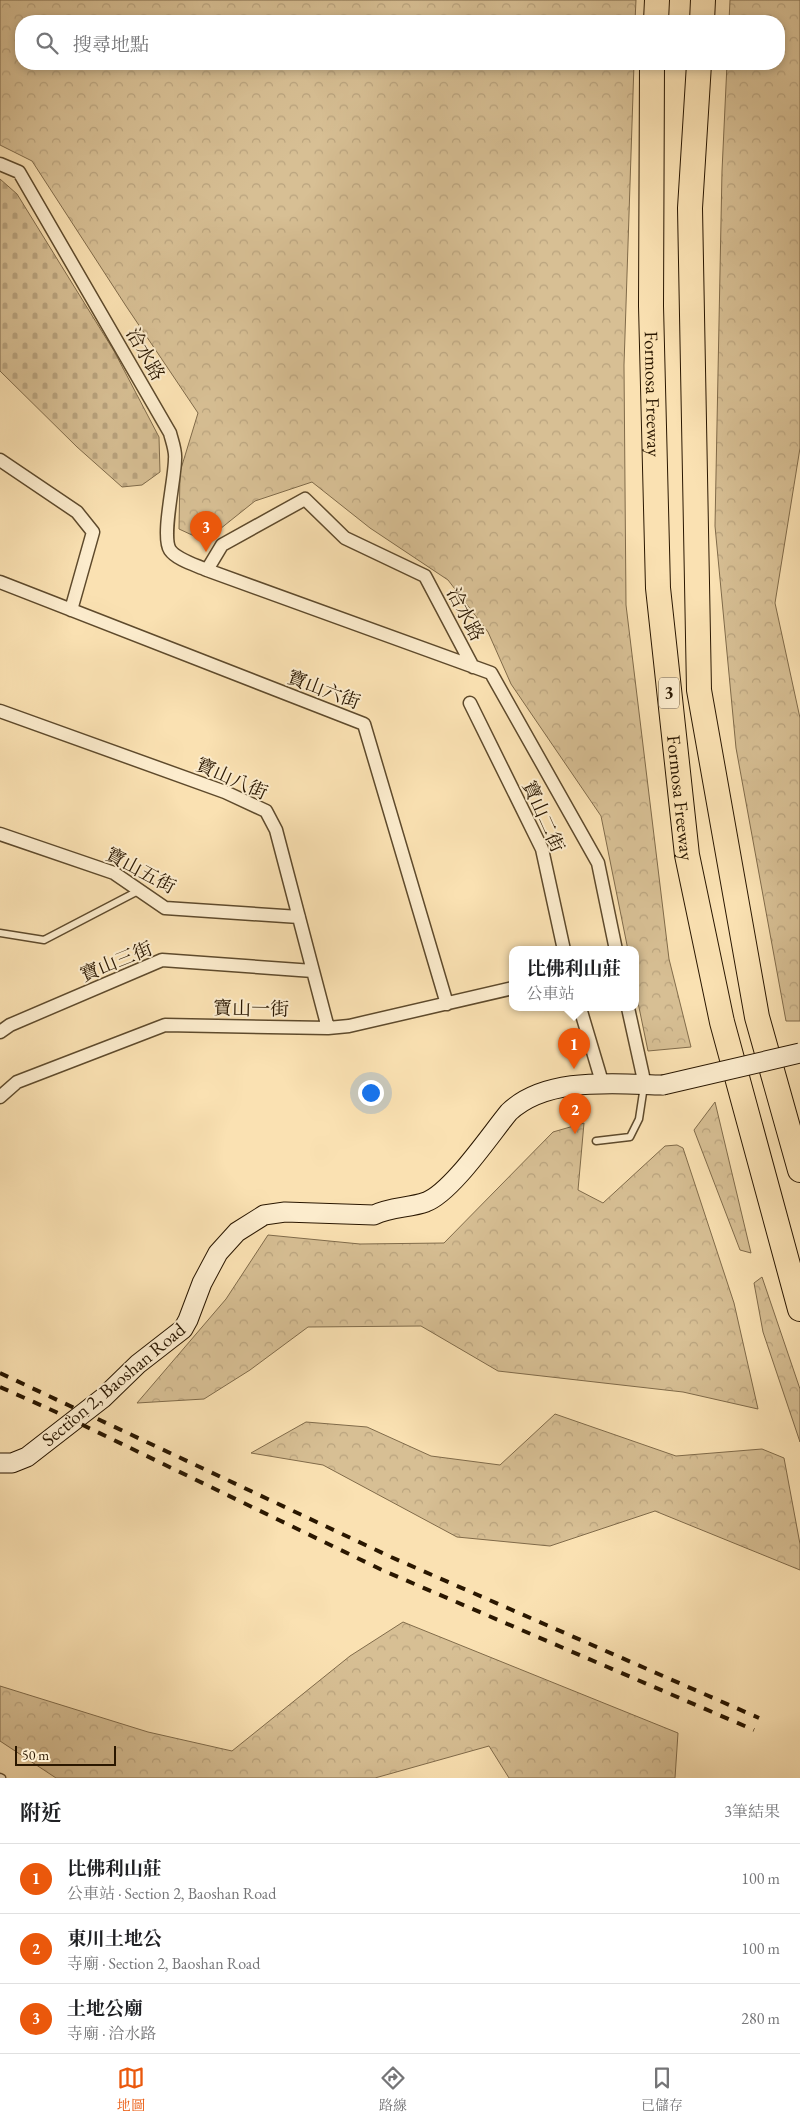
<!DOCTYPE html>
<html lang="zh-TW">
<head>
<meta charset="utf-8">
<style>
  :root { --surface:#fff; --page:#f6f6f6; --text:#202124; --muted:#757577; --line:#e0e0e0; --accent:#ea580c }
  body { margin:0; font-family:"EB Garamond","Noto Serif TC",serif; background:var(--page); color:var(--text) }
  .scale { position:absolute; left:15px; bottom:12px; width:101px; box-sizing:border-box; padding-left:5px; border:2px solid #2a1700; border-top:0; font-size:14px; line-height:18px; white-space:nowrap; color:#2a1700; -webkit-text-stroke:4px #fceccd; paint-order:stroke }
  .you { position:absolute; left:370px; top:1092px; width:18px; height:18px; margin:-12px; border:4px solid #fff; border-radius:50%; background:#1a73e8; box-shadow:0 0 0 8px #1a73e833 }
  .badge { display:grid; place-items:center; width:32px; height:32px; border-radius:50%; background:var(--accent); color:#fff; font-size:16px; font-weight:700 }
  .pin { position:absolute; translate:-50% -41px; filter:drop-shadow(0 1px 2px #0008) }
  .pin::after { content:''; position:absolute; top:26px; width:18px; height:15px; background:inherit; clip-path:polygon(0 0,100% 0,50% 100%) }
  .popup { position:absolute; left:509px; top:946px; width:130px; height:65px; box-sizing:border-box; display:grid; place-content:center; border-radius:10px; background:var(--surface); filter:drop-shadow(0 1px 4px #0005); font-size:16px; white-space:nowrap; color:var(--muted) }
  .popup b { font-size:19px; color:var(--text) }
  .popup::after { content:''; position:absolute; left:50%; top:100%; margin-left:-10px; border:10px solid transparent; border-top-color:var(--surface) }
  .list { margin:0; padding:0; list-style:none }
  h2 { display:flex; justify-content:space-between; align-items:center; height:65px; margin:0; padding:0 20px; font-size:21px }
  h2 small { font-size:16px; font-weight:400; color:var(--muted) }
  .list li { display:grid; grid-template-columns:32px 1fr auto; gap:15px; align-items:center; box-sizing:border-box; height:70px; padding:0 20px; border-top:1px solid var(--line) }
  .list b { display:block; font-size:19px; white-space:nowrap }
  .list p { margin:0; font-size:16px; white-space:nowrap; color:var(--muted) }
  .list em { font-size:16px; font-style:normal; color:var(--muted) }
  .icon { flex:none; width:28px; height:28px; fill:none; stroke:currentColor; stroke-width:2; stroke-linecap:round; stroke-linejoin:round }
  .map { position:relative; flex:none; width:800px; height:1778px; overflow:hidden }
  .search { position:absolute; background:var(--surface); box-shadow:0 2px 8px #0003; left:15px; right:15px; top:15px; height:55px; display:flex; align-items:center; gap:12px; box-sizing:border-box; padding:0 18px; border-radius:20px; color:var(--muted); font-size:19px }
  .sheet { height:275px; background:var(--surface) }
  nav { display:flex; justify-content:space-around; align-items:center; box-sizing:border-box; height:70px; border-top:1px solid var(--line); background:var(--surface); font-size:14px; color:var(--muted) }
  nav a { display:grid; justify-items:center; gap:2px }
  nav .on { color:var(--accent) }
  .map>svg:first-child { display:block }
</style>
</head>
<body>
<div class="map">
<svg width="800" height="1778" viewBox="0 0 800 1778">
  <defs>
    <pattern id="forest-crowns" width="20" height="18" patternUnits="userSpaceOnUse" patternTransform="scale(1.25)"><rect width="20" height="18" fill="#d7bf94"/><path d="M2 6a3 3 0 1 1 6 0M12 15a3 3 0 1 1 6 0" fill="none" stroke="#b9a37e"/></pattern>
    <pattern id="cemetery-stones" width="16" height="16" patternUnits="userSpaceOnUse" patternTransform="scale(1.25)"><rect width="16" height="16" fill="#d7bf94"/><path d="M2 7V4a2 2 0 0 1 4 0v3zM10 15v-3a2 2 0 0 1 4 0v3z" fill="#b9a37e"/></pattern>
  </defs>
  <rect width="100%" height="100%" fill="#fae1b2"/>
  <filter id="stains"><feTurbulence type="fractalNoise" baseFrequency=".004" numOctaves="4"/><feColorMatrix values="0 0 0 0 .2 0 0 0 0 .09 0 0 0 0 .02 0 0 0 .5 -.17"/></filter>
  <radialGradient id="worn" r=".72"><stop offset=".6" stop-color="#630" stop-opacity="0"/><stop offset="1" stop-color="#630" stop-opacity=".3"/></radialGradient>
  <path fill="url(#forest-crowns)" stroke="#806b4a" d="M0 0H636L635 21H21V64H634L624 365 626 605 669 959 691 1047 648 1051 635 988V950H628L601 816 511 684 488 632 448 580 370 528 312 482 255 501 205 541 179 529 180 472 198 413 126 306 32 161 0 145Z
    M730 0H800V448L775 603 800 718V1021H786L736 748 715 526 722 171 727 64H779V21H729Z
    M715 1102 751 1253 740 1250 694 1130Z
    M584 1123 578 1190 603 1203 665 1146 677 1145 683 1148 734 1303 758 1409 683 1392 498 1371 421 1326 308 1327 250 1370 204 1399 137 1403 226 1299 268 1235 360 1244 444 1243 553 1132Z
    M762 1277 800 1389V1442L763 1332 754 1283Z
    M555 1414 676 1456 762 1449 784 1458 800 1544V1570L655 1511 550 1546 457 1537 323 1465 251 1453 306 1422 367 1427 431 1456 500 1465Z
    M403 1622 678 1733 675 1778H509L489 1746 375 1778H56L0 1741V1686L148 1732 232 1751 350 1656Z"/>
  <path fill="url(#cemetery-stones)" stroke="#806b4a" d="M0 179 17 194 114 351 159 437 160 472 142 485 122 487 77 447 0 371Z"/>
  <g fill="none" stroke-linecap="round" stroke-linejoin="round">
    <defs>
      <path id="lane" d="M0 933 44 940 138 891
        M596 1141 630 1137 639 1119 644 1086
        M0 1777 2 1778"/>
      <path id="street" d="M0 164 19 172 170 433C172 441 176 451 175 459 175 480 161 536 170 550 177 560 196 565 207 570L491 673 598 863 616 950
        M0 460 77 512 93 532 71 610
        M207 570 222 545 305 499 345 538 425 576 473 667
        M0 582 364 724 447 1004
        M470 703 542 849 564 950
        M0 711 225 792 266 811 276 830 328 1028
        M0 834 114 873 165 908 299 917
        M580 1008 602 1082
        M628 1008 645 1085
        M0 1032 10 1025 162 960 313 971
        M0 1097 17 1082 165 1025 328 1028 349 1026 513 988"/>
      <path id="secondary" d="M0 1463H12L27 1457 103 1398 138 1364 183 1329 188 1320 202 1283 218 1253 237 1232 264 1215 285 1212 374 1215C391 1207 409 1208 426 1202 452 1192 490 1135 509 1112 547 1076 615 1084 663 1085"/>
      <g id="highway">
        <path d="M656 21 657 0"/>
        <path d="M702 21 703 0"/>
        <path id="s1" d="M652 64 651 306 658 588 687 855 722 1022 800 1309"/>
        <path d="M699 64 690 208 699 690 757 1017 800 1170"/>
      </g>
    </defs>
    <use href="#lane" stroke="#5e4a2c" stroke-width="9"/>
    <use href="#street" stroke="#5e4a2c" stroke-width="15"/>
    <use href="#secondary" stroke="#2a1700" stroke-width="21"/>
    <use href="#highway" stroke="#2a1700" stroke-width="26"/>
    <use href="#lane" stroke="#fceccd" stroke-width="6"/>
    <use href="#street" stroke="#fceccd" stroke-width="12"/>
    <use href="#secondary" stroke="#fceccd" stroke-width="19"/>
    <use href="#highway" stroke="#fae1b2" stroke-width="24"/>
    <path stroke="#2a1700" stroke-width="4" stroke-dasharray="9 9" stroke-linecap="butt" d="M0 1373 391 1557 759 1718
      M0 1387 56 1412 382 1570 754 1730"/>
    <defs>
      <path id="secondary-bridge" d="M663 1085 800 1053"/>
    </defs>
    <use href="#secondary-bridge" stroke="#2a1700" stroke-width="21" stroke-linecap="butt"/>
    <use href="#secondary-bridge" stroke="#fceccd" stroke-width="19"/>
  </g>
  <g text-anchor="middle" stroke-width="4" stroke-linejoin="round" paint-order="stroke">
    <rect fill="#fceccd" stroke="#69573e" stroke-width="1" x="659" y="677.5" width="20" height="31" rx="4"/>
    <g font-size="18" font-weight="bold" fill="#2a1700">
      <text x="669" y="699">3</text>
    </g>
    <g font-size="19" fill="#2a1700" stroke="#fceccd">
      <text transform="translate(146 354) rotate(60)" y="7">洽水路</text>
      <text dy="7" stroke="none"><textPath href="#s1" startOffset="330">Formosa Freeway</textPath></text>
      <text transform="translate(466 614) rotate(62)" y="7">洽水路</text>
      <text transform="translate(324 689) rotate(21)" y="7">寶山六街</text>
      <text transform="translate(232 778) rotate(24)" y="7">寶山八街</text>
      <text dy="7" stroke="none"><textPath href="#s1" startOffset="735">Formosa Freeway</textPath></text>
      <text transform="translate(544 816) rotate(66)" y="7">寶山二街</text>
      <text transform="translate(141 870) rotate(28)" y="7">寶山五街</text>
      <text transform="translate(116 961) rotate(-22)" y="7">寶山三街</text>
      <text transform="translate(251 1008) rotate(1)" y="7">寶山一街</text>
      <text transform="translate(113 1384) rotate(-40)" y="7">Section 2, Baoshan Road</text>
    </g>
  </g>
  <rect width="100%" height="100%" filter="url(#stains)"/>
  <rect width="100%" height="100%" fill="url(#worn)"/>
</svg>
<div class="scale">50 m</div>
<div class="you"></div>
<div class="pin badge" style="left:574px;top:1069px">1</div>
<div class="popup"><b>比佛利山莊</b>公車站</div>
<div class="pin badge" style="left:575px;top:1134px">2</div>
<div class="pin badge" style="left:206px;top:552px">3</div>
<div class="search"><svg class="icon" aria-label="search" viewBox="0 0 24 24"><circle cx="10" cy="10" r="6"/><path d="M15 15l6 6"/></svg>搜尋地點</div>
</div>
<section class="sheet">
<h2>附近<small>3筆結果</small></h2>
<ul class="list">
<li><span class="badge">1</span><div><b>比佛利山莊</b><p>公車站 · Section 2, Baoshan Road</p></div><em>100 m</em></li>
<li><span class="badge">2</span><div><b>東川土地公</b><p>寺廟 · Section 2, Baoshan Road</p></div><em>100 m</em></li>
<li><span class="badge">3</span><div><b>土地公廟</b><p>寺廟 · 洽水路</p></div><em>280 m</em></li>
</ul>
</section>
<nav>
<a class="on"><svg class="icon" aria-label="map" viewBox="0 0 24 24"><path d="M3 6l6-2 6 2 6-2v14l-6 2-6-2-6 2zM9 4v14M15 6v14"/></svg>地圖</a>
<a><svg class="icon" aria-label="directions" viewBox="0 0 24 24"><path d="M12 3l9 9-9 9-9-9zM9 14v-3h6M13 9l2 2-2 2"/></svg>路線</a>
<a><svg class="icon" aria-label="saved" viewBox="0 0 24 24"><path d="M7 4h10v16l-5-4-5 4z"/></svg>已儲存</a>
</nav>
</body>
</html>
